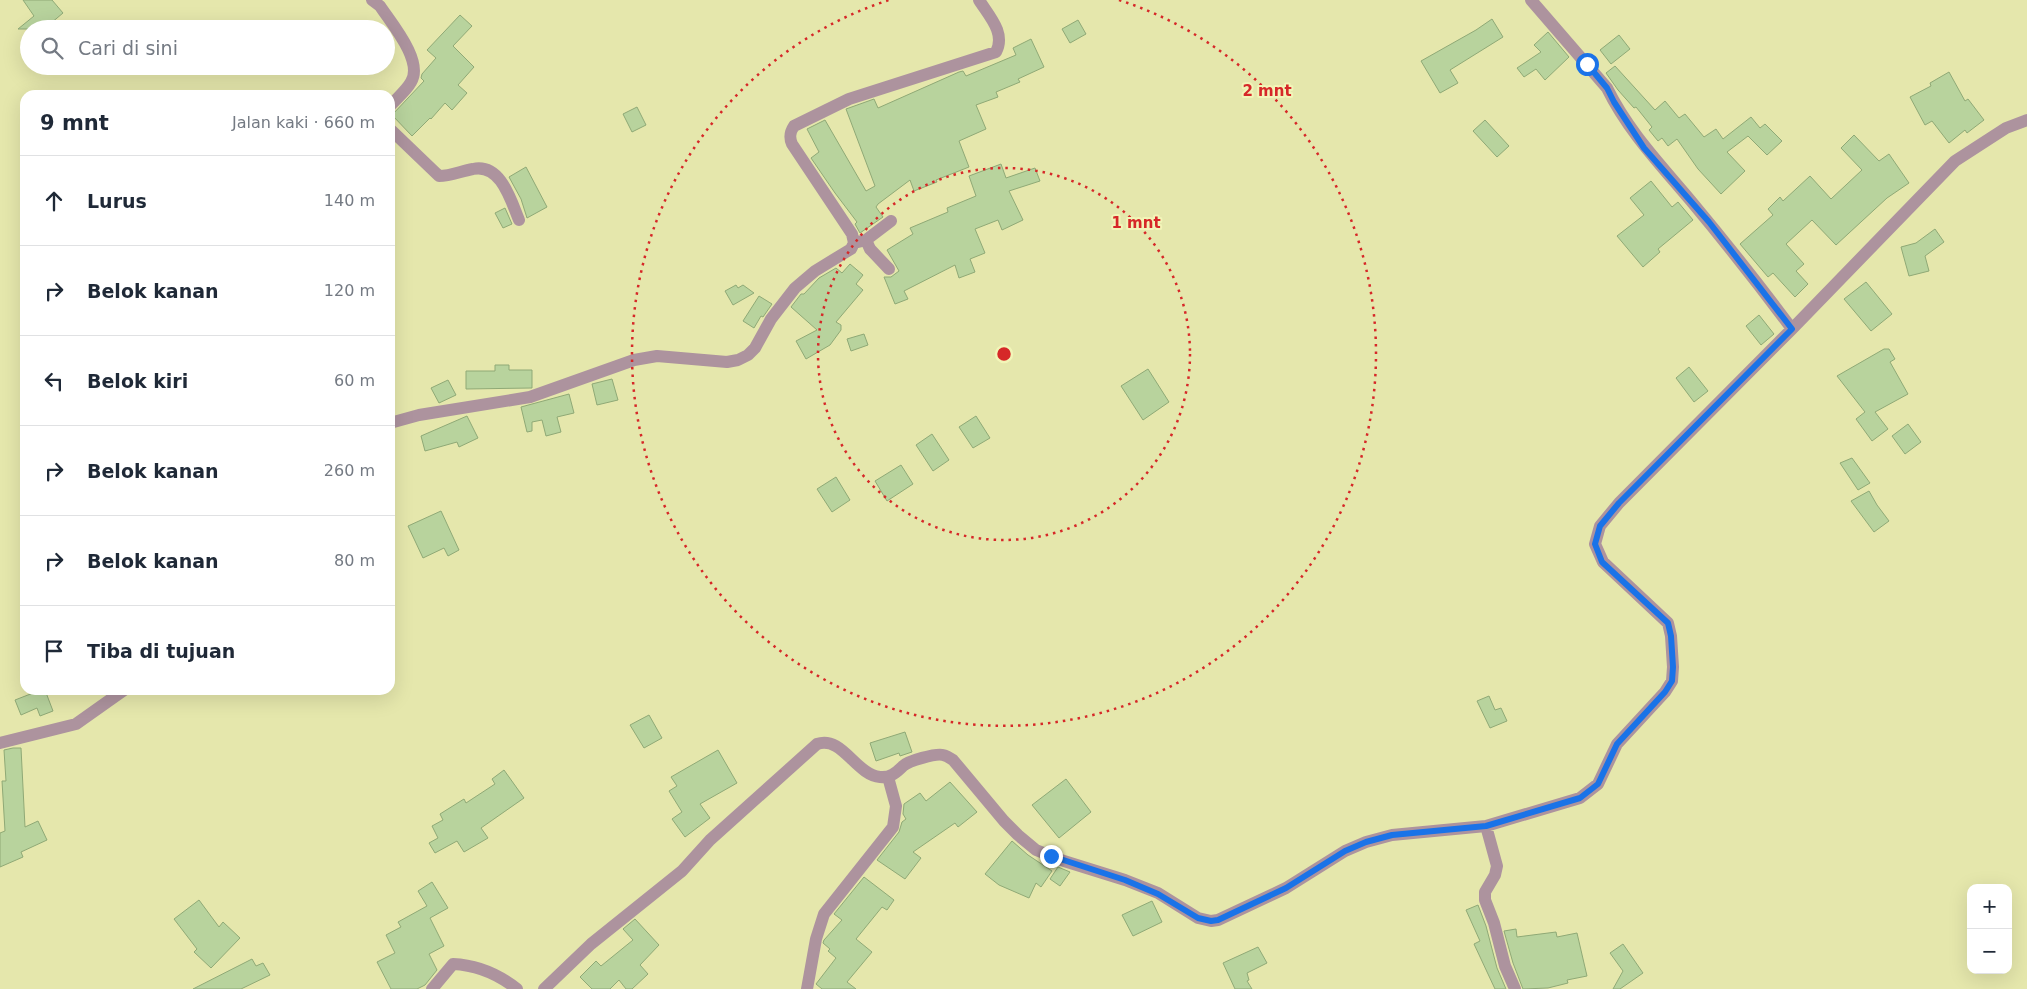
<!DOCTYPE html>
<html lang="id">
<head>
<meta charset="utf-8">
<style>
  :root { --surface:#fff; --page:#f6f6f7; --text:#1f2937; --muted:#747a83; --line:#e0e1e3 }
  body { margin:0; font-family:"DejaVu Sans",sans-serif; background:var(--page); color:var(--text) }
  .controls { position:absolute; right:15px; bottom:15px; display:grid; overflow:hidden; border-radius:10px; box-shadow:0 5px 20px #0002 }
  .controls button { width:45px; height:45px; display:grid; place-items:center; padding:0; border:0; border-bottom:1px solid var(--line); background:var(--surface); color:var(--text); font:25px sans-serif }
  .stop { position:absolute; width:15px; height:15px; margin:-11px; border:4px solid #1a73e8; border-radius:50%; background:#fff }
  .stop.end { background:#1a73e8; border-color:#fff; box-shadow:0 1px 5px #0008 }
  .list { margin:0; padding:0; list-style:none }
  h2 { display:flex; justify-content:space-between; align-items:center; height:65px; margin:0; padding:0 20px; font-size:21px }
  h2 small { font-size:16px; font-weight:400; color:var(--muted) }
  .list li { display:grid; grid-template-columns:32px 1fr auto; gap:15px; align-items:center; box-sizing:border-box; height:90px; padding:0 20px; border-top:1px solid var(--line) }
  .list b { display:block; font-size:19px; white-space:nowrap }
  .list em { font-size:16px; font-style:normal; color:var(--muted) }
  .icon { flex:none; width:28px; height:28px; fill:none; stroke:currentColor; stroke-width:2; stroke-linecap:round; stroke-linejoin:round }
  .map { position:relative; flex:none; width:2027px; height:989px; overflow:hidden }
  .search { position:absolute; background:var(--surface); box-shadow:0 5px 20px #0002; left:20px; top:20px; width:375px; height:55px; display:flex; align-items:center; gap:12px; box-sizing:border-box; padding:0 18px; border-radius:28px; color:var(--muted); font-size:19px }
  .panel { position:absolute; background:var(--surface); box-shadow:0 5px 20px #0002; left:20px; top:90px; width:375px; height:605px; border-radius:15px }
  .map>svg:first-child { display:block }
</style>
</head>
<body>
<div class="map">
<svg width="2027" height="989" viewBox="0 0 2027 989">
  <rect width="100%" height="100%" fill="#e5e7ac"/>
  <path fill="#b8d39d" stroke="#8fa976" d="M23 0H52L63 13 44 29H18L34 16Z
    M460 15 472 26 453 46 474 67 458 85 467 93 452 110 445 103 431 119 430 118 412 136 392 115 424 81 421 78 422 74 436 58 427 50Z
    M1492 19 1503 37 1450 70 1458 83 1440 93 1421 61 1476 30Z
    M1078 20 1086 34 1070 43 1062 29Z
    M1548 32 1569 57 1545 80 1536 69 1524 77 1517 68 1541 52 1534 45Z
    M1619 35 1630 49 1611 64 1600 50Z
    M1031 39 1044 67 1018 79 1020 82 996 92 998 97 976 105 986 129 959 141 969 167 936 180 937 182 914 191 910 180 878 204 876 207 883 217 860 233 855 224 857 222 835 193 811 158 819 152 807 129 825 120 866 191 875 186 846 109 874 99 878 108 959 72 963 71 966 76 1016 55 1013 48Z
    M1615 66 1655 110 1665 101 1679 118 1685 114 1704 137 1716 129 1723 139 1751 117 1760 128 1765 124 1782 141 1767 155 1748 136 1727 152 1745 171 1721 194 1698 169 1677 139 1668 146 1662 138 1658 141 1649 130 1652 127 1636 107 1634 108 1618 90 1606 73Z
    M1949 72 1965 101 1968 99 1984 120 1967 133 1965 130 1949 143 1932 121 1925 125 1910 97 1931 86 1930 83Z
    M637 107 646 125 632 132 623 114Z
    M1485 120 1509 146 1497 157 1473 131Z
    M1854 135 1879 161 1889 154 1909 183 1887 198 1836 245 1812 220 1786 244 1804 264 1796 271 1808 284 1795 297 1773 273 1768 277 1740 244 1773 215 1768 209 1780 197 1783 201 1810 176 1831 199 1862 170 1841 148Z
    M1001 164 1006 178 1035 168 1040 181 1009 191 1023 220 1002 230 998 220 975 229 985 253 970 259 975 272 959 278 955 265 904 291 908 299 895 304 884 277H891L899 271 887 250 913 234 910 228 948 212 947 208 976 196 969 176Z
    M526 167 547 207 527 218 521 199 509 177Z
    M1651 181 1672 207 1678 202 1693 220 1658 249 1660 252 1643 267 1617 236 1644 215 1630 198Z
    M505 208 512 224 503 228 495 213Z
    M1935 229 1944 242 1925 256 1929 271 1909 276 1901 247 1916 243Z
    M850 264 863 275 856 284 863 290 836 322 841 325V330L830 345 806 359 796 341 817 330 791 307 801 294H804L819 278 836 268 842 273Z
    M1866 282 1892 314 1871 331 1844 299Z
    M736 285 738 288 743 285 754 293 733 305 725 291Z
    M759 296 772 304 763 317 761 316 754 328 743 321Z
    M1759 315 1774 334 1761 345 1746 326Z
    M864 334 868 345 851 351 847 339Z
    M1884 349H1889L1895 359 1890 362 1908 394 1875 412 1888 429 1872 441 1856 419 1865 412 1837 376Z
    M495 365H509V370H532V388L466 389V371H495Z
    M1689 367 1708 391 1694 402 1676 378Z
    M1148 369 1169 402 1143 420 1121 386Z
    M612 379 618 400 597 405 592 384Z
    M448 380 456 395 439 403 431 388Z
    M569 394 574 413 557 417 561 432 546 436 542 420 532 422V431L527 432 521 407Z
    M467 416 478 438 459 447 457 442 425 451 421 436Z
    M976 416 990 438 973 448 959 427Z
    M1908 424 1921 442 1905 454 1892 436Z
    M932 434 949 460 933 471 916 445Z
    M1852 458 1870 483 1858 490 1840 463Z
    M901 465 913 484 887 501 875 481Z
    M836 477 850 500 832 512 817 489Z
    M1869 491 1877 505 1889 521 1874 532 1851 501Z
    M441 511 459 550 448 556 444 548 423 558 408 526Z
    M31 690H45L53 711 40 716 37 708 21 715 15 700 33 693Z
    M1489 696 1495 710 1501 708 1507 721 1490 728 1477 701Z
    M649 715 662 738 644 748 630 725Z
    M905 732 912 752 900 756 899 753 876 761 870 743Z
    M13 748H21L25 827 38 821 47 840 21 852 23 857 0 867V833L5 831 2 781H6L4 750Z
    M718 750 737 783 700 804 710 818 685 837 672 819 682 812 669 791 677 786 671 777Z
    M504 770 524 798 481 828 488 838 464 852 457 841 435 853 429 843 438 838 432 826 443 820 440 814 464 799 466 803 495 784 492 779Z
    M1066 779 1091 812 1059 838 1032 805Z
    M950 782 977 812 958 827 955 823 913 852 921 858 905 879 877 860 899 832 902 822 906 819 903 814 904 804 920 793 926 801Z
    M1012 841 1028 855 1052 871 1041 887 1036 883 1029 898 999 885 985 874Z
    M1058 867 1070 872 1060 886 1050 879Z
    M864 877 894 900 887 910 882 907 856 939 872 952 847 982 856 989H822L816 984 836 958 828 951 830 949 823 943 824 940 842 920 834 914Z
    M432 882 448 908 430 918 444 946 429 954 437 970 425 985 417 989H391L377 962 395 953 386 935 401 927 398 922 427 906 418 891Z
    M199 900 219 927 223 922 240 938 211 968 194 952 197 949 174 919Z
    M1152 901 1162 922 1133 936 1122 915Z
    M1478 905 1486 926 1497 968 1506 989H1495L1474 944 1480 941 1466 910Z
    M635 919 659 945 640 965 648 974 632 989H626L619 980 610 989H592L580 977 596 961 601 966 633 940 623 929Z
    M1516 929 1517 937 1556 932 1557 937 1577 933 1587 976 1567 980 1568 983 1548 988 1523 989 1513 963 1504 931Z
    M1623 944 1643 973 1620 989H1613L1623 971 1610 953Z
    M1258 947 1267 963 1247 973 1249 980 1247 981 1252 989H1235L1223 963Z
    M252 959 256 966 263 963 270 975 241 989H193Z"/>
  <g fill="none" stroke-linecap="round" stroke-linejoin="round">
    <path stroke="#ad939e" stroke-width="12" d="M372 0 380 6C391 23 424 61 411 82 406 91 397 98 390 106
      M1531 0 1607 88C1628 131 1660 164 1691 201 1726 243 1760 286 1792 329
      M390 129 439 176C451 176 461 171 473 169 501 163 511 201 519 220
      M866 240 870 249 889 269
      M854 243 866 240 891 221
      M390 423 419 415 530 397 634 360 657 356 727 362 738 360 748 355 755 348 771 319 795 288 815 271 851 249 854 243 852 234 792 144C789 137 790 132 794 126L849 99 996 52C1006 33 989 16 979 0
      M0 743 76 724 124 690
      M1486 826 1497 866 1495 875 1485 892V900L1494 923 1505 966 1515 989
      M432 989 453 964C477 965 498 974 517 989
      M544 989 591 944 682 871 710 840 817 744C842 735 856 775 880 777 890 778 896 773 903 766 908 761 936 753 943 755 947 756 950 758 953 760L1004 821 1018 835 1036 850 1064 861 1125 880 1158 893 1198 918 1211 921 1218 920 1286 888 1345 851 1366 842 1392 835 1486 826 1580 798 1598 784 1617 744 1665 692 1672 681 1673 667 1671 636 1668 623 1603 562 1595 544 1600 526 1619 503 1792 329 1955 161 2006 128 2027 120
      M807 989 816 939 824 914 893 827 896 806 888 777"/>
  </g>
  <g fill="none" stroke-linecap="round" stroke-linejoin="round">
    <path stroke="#1a73e8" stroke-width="6" d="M1051 856 1125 880 1158 894 1198 918 1211 921 1218 920 1286 888 1345 851 1366 842 1392 835 1486 826 1580 798 1598 784 1617 744 1665 692 1672 681 1673 667 1671 636 1668 623 1602 562 1595 544 1600 526 1619 503 1792 329 1709 222 1644 148 1614 102 1607 88 1587 64"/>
  </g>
  <g fill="none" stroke="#d62828" stroke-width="2.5" stroke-dasharray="2.5 5">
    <circle cx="1004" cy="354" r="186"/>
    <path d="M1119 0A372 372 0 1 1 889 0"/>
  </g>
  <circle cx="1004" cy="354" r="8" fill="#d62828" stroke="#f2f5b8" stroke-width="2.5"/>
  <g font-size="15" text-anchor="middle" font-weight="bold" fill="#d62828" stroke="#f2f5b8" stroke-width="4" stroke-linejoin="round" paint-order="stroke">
    <text x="1267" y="96">2 mnt</text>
    <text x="1136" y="228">1 mnt</text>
  </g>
</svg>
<div class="controls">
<button>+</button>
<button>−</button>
</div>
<div class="stop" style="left:1587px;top:64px"></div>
<div class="stop end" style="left:1051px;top:856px"></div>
<div class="search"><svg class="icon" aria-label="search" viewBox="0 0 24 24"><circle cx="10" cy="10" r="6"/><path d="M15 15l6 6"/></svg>Cari di sini</div>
<section class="panel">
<h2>9 mnt<small>Jalan kaki · 660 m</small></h2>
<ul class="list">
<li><svg class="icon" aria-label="ahead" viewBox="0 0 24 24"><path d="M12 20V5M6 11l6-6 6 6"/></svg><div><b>Lurus</b></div><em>140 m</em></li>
<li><svg class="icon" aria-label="right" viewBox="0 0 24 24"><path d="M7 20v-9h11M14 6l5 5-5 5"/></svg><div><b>Belok kanan</b></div><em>120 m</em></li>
<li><svg class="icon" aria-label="left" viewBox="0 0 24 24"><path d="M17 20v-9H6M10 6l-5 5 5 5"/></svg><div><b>Belok kiri</b></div><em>60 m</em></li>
<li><svg class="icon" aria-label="right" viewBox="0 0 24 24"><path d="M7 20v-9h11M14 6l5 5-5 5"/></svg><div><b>Belok kanan</b></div><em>260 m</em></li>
<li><svg class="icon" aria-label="right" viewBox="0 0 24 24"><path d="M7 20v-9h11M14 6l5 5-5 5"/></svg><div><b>Belok kanan</b></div><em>80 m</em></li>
<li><svg class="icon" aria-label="arrive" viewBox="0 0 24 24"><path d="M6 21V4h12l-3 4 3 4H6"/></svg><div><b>Tiba di tujuan</b></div></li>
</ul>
</section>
</div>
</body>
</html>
